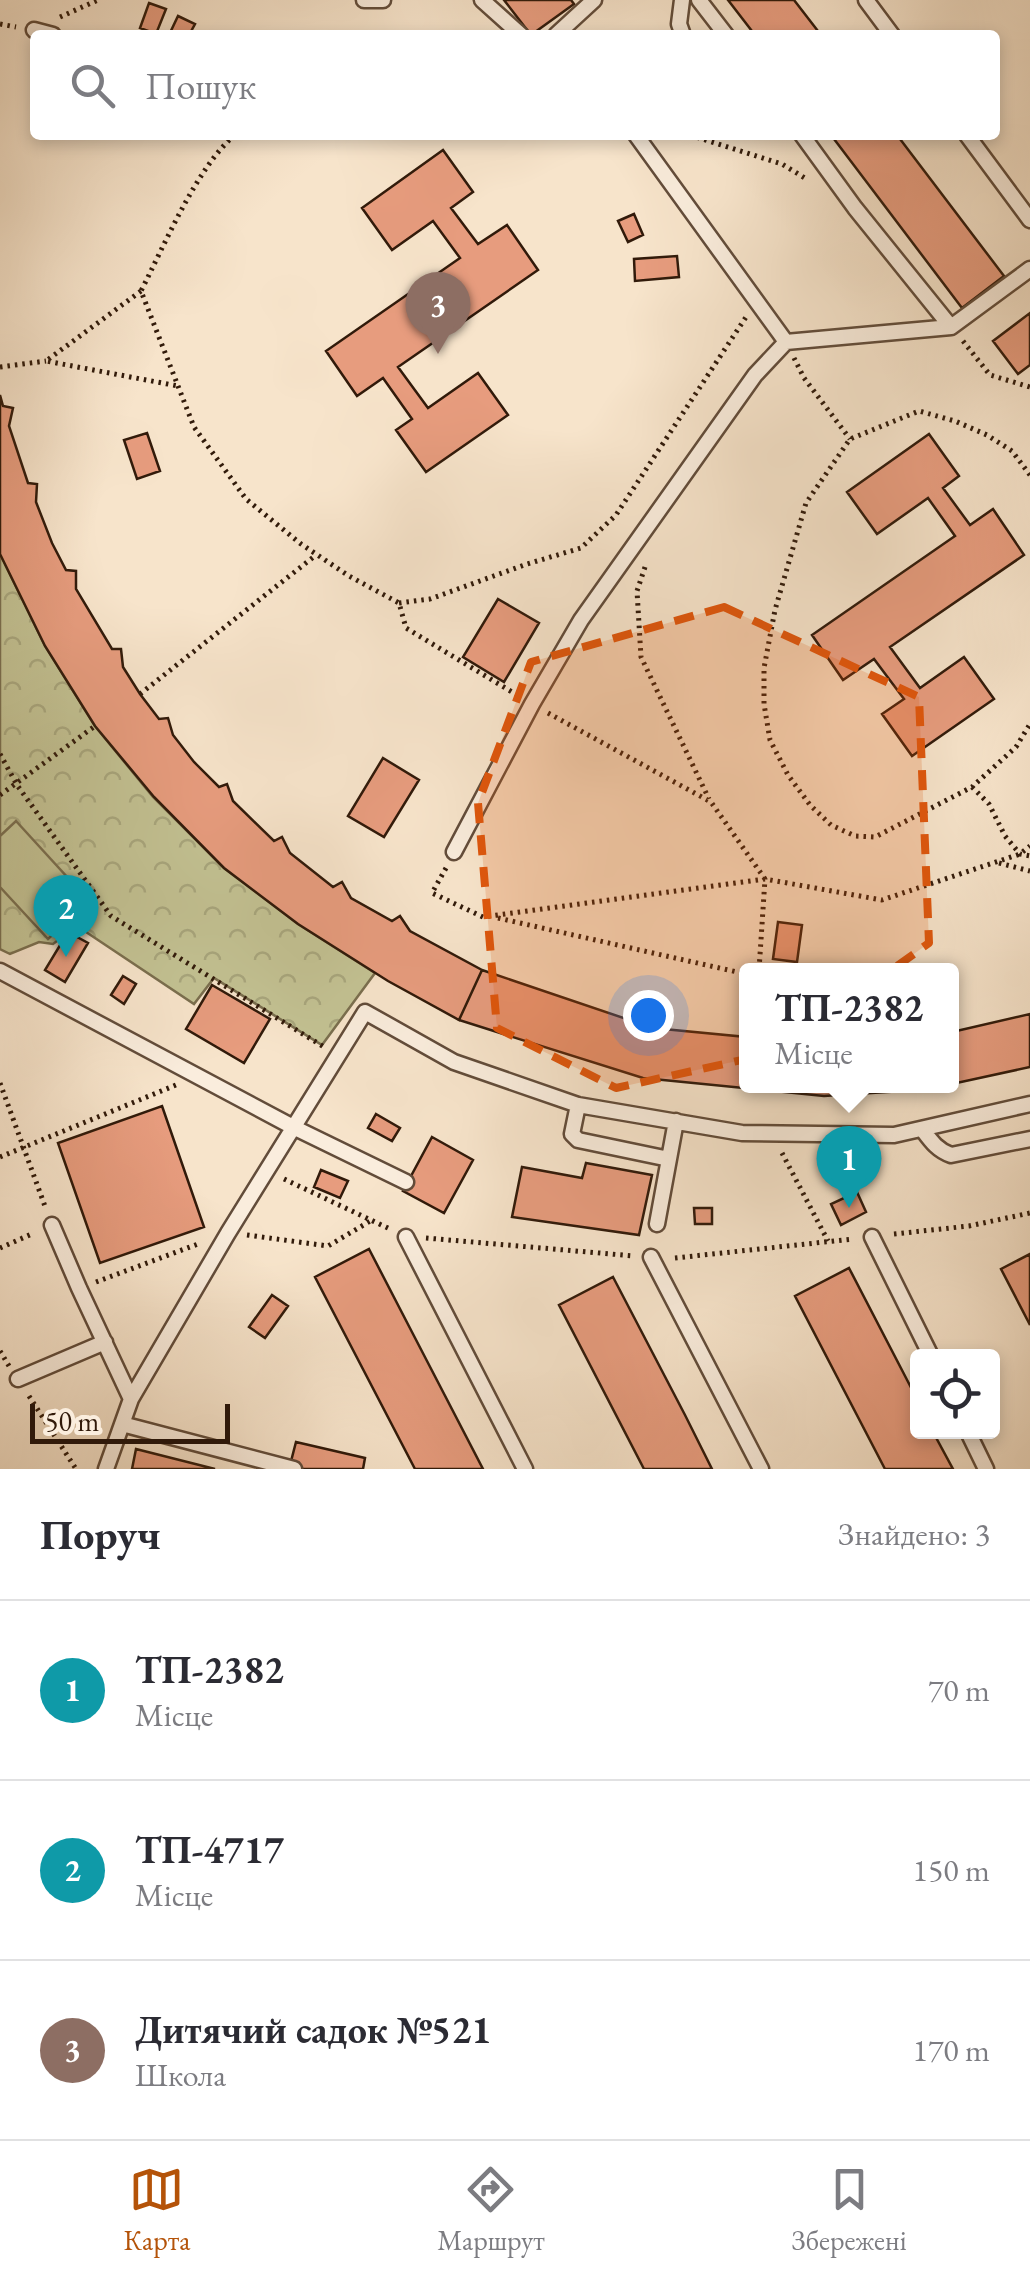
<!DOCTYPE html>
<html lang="uk">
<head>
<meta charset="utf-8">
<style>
  :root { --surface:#fff; --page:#f2f2f3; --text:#2b2b33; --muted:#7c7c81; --line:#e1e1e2; --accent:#b45309 }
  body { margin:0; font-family:"EB Garamond",serif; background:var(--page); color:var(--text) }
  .controls { position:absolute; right:30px; bottom:30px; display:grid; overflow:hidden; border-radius:10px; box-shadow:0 5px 15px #0003 }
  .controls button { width:90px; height:90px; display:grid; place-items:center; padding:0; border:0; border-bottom:2px solid var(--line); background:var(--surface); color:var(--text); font:50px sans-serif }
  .scale { position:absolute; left:30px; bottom:25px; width:200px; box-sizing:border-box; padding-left:10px; border:5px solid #311a0a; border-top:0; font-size:28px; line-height:35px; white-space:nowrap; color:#311a0a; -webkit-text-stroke:8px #faeddd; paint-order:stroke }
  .you { position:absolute; left:648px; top:1015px; width:35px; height:35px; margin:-25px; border:8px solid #fff; border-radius:50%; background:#1a73e8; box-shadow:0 0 0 15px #1a73e833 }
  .badge { display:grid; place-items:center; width:65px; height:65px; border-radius:50%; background:var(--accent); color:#fff; font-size:32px; font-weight:700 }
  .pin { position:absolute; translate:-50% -82px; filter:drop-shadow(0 2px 5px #0008) }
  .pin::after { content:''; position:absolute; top:52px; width:35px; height:30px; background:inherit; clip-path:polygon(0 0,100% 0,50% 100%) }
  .popup { position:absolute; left:739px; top:963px; width:220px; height:130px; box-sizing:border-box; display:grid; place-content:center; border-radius:10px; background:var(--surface); filter:drop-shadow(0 2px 8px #0005); font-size:32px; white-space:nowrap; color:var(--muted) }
  .popup b { font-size:38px; color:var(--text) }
  .popup::after { content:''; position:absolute; left:50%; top:100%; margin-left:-20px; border:20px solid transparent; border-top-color:var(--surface) }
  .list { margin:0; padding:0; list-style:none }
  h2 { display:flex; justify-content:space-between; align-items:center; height:130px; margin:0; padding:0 40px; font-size:42px }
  h2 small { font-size:32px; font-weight:400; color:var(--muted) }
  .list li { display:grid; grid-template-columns:65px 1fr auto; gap:30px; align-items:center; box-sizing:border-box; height:180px; padding:0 40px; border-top:2px solid var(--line) }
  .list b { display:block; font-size:38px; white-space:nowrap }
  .list p { margin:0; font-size:32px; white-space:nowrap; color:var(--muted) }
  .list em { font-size:32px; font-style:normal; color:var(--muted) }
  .icon { flex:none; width:55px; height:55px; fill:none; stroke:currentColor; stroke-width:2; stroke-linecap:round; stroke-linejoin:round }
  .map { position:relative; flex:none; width:1030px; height:1469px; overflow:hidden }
  .search { position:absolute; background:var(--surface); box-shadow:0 5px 15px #0003; left:30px; right:30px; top:30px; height:110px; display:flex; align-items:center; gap:25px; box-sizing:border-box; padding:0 35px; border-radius:10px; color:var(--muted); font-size:38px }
  .sheet { height:670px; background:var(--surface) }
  nav { display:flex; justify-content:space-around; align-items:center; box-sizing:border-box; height:140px; border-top:2px solid var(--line); background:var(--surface); font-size:28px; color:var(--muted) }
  nav a { display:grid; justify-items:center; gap:5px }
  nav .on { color:var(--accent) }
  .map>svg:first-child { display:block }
</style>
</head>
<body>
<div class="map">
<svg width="1030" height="1469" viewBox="0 0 1030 1469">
  <defs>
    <pattern id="forest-crowns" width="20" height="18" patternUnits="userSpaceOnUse" patternTransform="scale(2.5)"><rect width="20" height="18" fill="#c3c293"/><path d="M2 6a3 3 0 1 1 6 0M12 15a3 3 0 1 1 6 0" fill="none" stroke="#a8a67d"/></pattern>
  </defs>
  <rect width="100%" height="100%" fill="#f7e4cb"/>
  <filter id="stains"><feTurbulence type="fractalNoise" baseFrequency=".002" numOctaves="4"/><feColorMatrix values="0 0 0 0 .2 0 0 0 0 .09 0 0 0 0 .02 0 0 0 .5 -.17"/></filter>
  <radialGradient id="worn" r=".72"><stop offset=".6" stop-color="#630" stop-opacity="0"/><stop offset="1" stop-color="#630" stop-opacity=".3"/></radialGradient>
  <path fill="url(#forest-crowns)" stroke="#7a6e4e" stroke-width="2.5" d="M0 554 45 646 95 726 153 797 224 868 298 924 375 973 322 1045 214 978 194 1004 77 926 53 944 39 942 10 954 0 949Z"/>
  <path fill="#c3c293" stroke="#7a6e4e" stroke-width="2.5" d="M16 821 89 901 48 939 0 887V836Z"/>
  <path fill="#e79c7e" stroke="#311a0a" stroke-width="2.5" d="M504 0H571L574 4 531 35Z
    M728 0H794L821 35H755Z
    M149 3 166 9 156 34 140 28Z
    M178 16 195 24 189 35H169Z
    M831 135H897L1004 276 962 308Z
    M443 150 473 192 451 208 478 244 507 225 538 270 398 367 428 408 478 373 508 415 426 472 396 430 412 419 383 378 357 396 326 351 460 258 433 221 392 250 362 208Z
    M634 214 643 235 628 242 618 221Z
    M677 256 679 277 635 281 634 259Z
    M1030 313V365L1018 374 993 341Z
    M0 395 3 406 13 408 9 426 28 483 37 484 36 502 52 543 66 570 76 571V589L112 649H121L123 667 140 694 159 719 168 718 173 735 194 762 219 787 227 784 233 801 274 841 282 837 290 853 333 887 342 882 351 898 392 921 400 916 410 931 482 970 459 1020 388 981 298 924 224 868 154 797 95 726 45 646 0 554Z
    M147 433 160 471 137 479 124 440Z
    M929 434 959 476 943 488 970 525 993 509 1024 555 890 647 920 688 964 657 994 699 912 756 882 714 904 699 874 659 843 680 812 635 955 536 928 498 877 534 847 492Z
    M498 599 539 623 504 682 463 657Z
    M383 758 419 780 384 837 348 816Z
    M778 922 802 925 797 962 773 959Z
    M68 932 88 943 65 982 45 970Z
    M482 970 653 1028 746 1037V1086H944L919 1090 824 1096 643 1078 459 1020Z
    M123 976 136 984 124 1004 111 995Z
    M212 985 270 1019 244 1063 186 1029Z
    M1030 1014V1067L952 1084V1032Z
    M162 1106 204 1227 100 1263 58 1143Z
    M376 1114 400 1128 392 1141 368 1128Z
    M432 1137 473 1160 444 1213 403 1191Z
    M586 1163 652 1175 639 1235 512 1217 522 1167 582 1178Z
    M321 1170 348 1181 340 1198 314 1187Z
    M857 1192 866 1212 841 1225 831 1204Z
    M694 1208H712V1224H695Z
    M369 1249 413 1334 483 1469H415L315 1277Z
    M1030 1254V1325L1001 1269Z
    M849 1268 918 1401V1432H933L953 1469H885L795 1296Z
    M613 1277 685 1415 712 1469H644L559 1305Z
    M272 1295 288 1306 265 1338 249 1327Z
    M296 1442 365 1458 363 1469H289Z
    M136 1449 215 1469H132Z"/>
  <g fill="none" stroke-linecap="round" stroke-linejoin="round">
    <defs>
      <path id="lane" d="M364 0H383
        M482 0 521 35
        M682 0 679 24 683 35
        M699 0 726 35
        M866 0 892 35
        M34 30 53 35
        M556 35 594 0
        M636 135 786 342
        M802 135 855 208 951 327
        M967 135 1030 220
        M454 852 532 704 581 620 755 375 786 342 951 327 1030 269
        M0 971 293 1127 406 1182
        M578 1105 572 1134 578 1140 669 1159
        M922 1129C931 1141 937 1150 951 1155L1030 1139
        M657 1224 676 1121
        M52 1225 79 1288 131 1399
        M406 1237 525 1469
        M872 1237 931 1356
        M651 1257 761 1469
        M18 1379 105 1342
        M122 1424 294 1469
        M968 1432 986 1469
        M106 1469 131 1399 228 1233 365 1012 454 1062 578 1105 742 1133 894 1135 1030 1104"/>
    </defs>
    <use href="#lane" stroke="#624c3a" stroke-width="19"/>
    <path stroke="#311a0a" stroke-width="5" stroke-dasharray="2.5 5" stroke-linecap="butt" d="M60 17 98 0
      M0 24 16 27
      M235 135C198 165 164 246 141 291L194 427 246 499 301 544 349 576 399 603 406 628 517 695
      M690 135 782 164 808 180
      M141 291 46 361 178 386
      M963 341 990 375 1030 387
      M794 358 804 378 850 439
      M0 367 46 361
      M1030 475 1012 451 987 435 955 421 919 411 850 439 806 503 775 610 764 668V704L770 740 788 775 810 805 831 825 855 836 875 837 972 787 1016 747 1030 724
      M645 567 637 591 641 657 709 799
      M399 603 430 599 527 564 581 548 616 515 746 317
      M140 694 316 555
      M548 713 711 802 765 879 882 900 1020 854 1030 846
      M0 754 17 785 111 916 324 1047
      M972 787 989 804 1005 836 1020 854 1030 856
      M0 795 95 726
      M999 863 1030 871
      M446 868 432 893 483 917 765 879 759 970
      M498 918 746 974
      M0 1083 46 1209
      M782 1153 828 1241
      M0 1157 176 1085
      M284 1179 392 1230
      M894 1234 969 1226 1030 1213
      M247 1235 328 1246 372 1220
      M426 1238 634 1256
      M0 1248 34 1233
      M675 1258 853 1239
      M96 1282 198 1244
      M0 1351 9 1366
      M29 1396 76 1469"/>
    <use href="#lane" stroke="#faeddd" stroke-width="14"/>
  </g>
  <path fill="#df560c" fill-opacity="0.2" stroke="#df560c" stroke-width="8" stroke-dasharray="20 12" stroke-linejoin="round" d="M724 607 919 697 929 943 778 1052 616 1088 497 1028 478 803 531 662Z"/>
  <rect width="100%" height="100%" filter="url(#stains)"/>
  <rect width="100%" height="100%" fill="url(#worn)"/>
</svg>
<div class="controls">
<button><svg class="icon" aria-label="locate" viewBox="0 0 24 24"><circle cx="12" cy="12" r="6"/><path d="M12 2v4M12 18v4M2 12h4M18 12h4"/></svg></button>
</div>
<div class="scale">50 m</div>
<div class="you"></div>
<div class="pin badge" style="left:849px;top:1208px;background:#0f9aa8">1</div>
<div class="popup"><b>ТП-2382</b>Місце</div>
<div class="pin badge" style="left:66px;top:957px;background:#0f9aa8">2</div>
<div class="pin badge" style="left:438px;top:354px;background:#8d6e63">3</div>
<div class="search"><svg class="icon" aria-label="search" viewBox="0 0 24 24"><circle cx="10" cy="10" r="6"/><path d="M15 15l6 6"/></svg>Пошук</div>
</div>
<section class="sheet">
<h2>Поруч<small>Знайдено: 3</small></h2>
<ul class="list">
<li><span class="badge" style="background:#0f9aa8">1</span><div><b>ТП-2382</b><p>Місце</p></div><em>70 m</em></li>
<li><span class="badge" style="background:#0f9aa8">2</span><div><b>ТП-4717</b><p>Місце</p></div><em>150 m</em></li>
<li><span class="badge" style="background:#8d6e63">3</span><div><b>Дитячий садок №521</b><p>Школа</p></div><em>170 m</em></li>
</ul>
</section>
<nav>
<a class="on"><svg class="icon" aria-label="map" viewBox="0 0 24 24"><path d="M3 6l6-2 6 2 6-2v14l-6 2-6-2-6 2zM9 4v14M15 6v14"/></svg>Карта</a>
<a><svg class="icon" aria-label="directions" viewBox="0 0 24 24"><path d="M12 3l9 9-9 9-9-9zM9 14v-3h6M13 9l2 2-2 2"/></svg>Маршрут</a>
<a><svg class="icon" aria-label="saved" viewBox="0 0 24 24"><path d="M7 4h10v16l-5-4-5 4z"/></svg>Збережені</a>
</nav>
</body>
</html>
